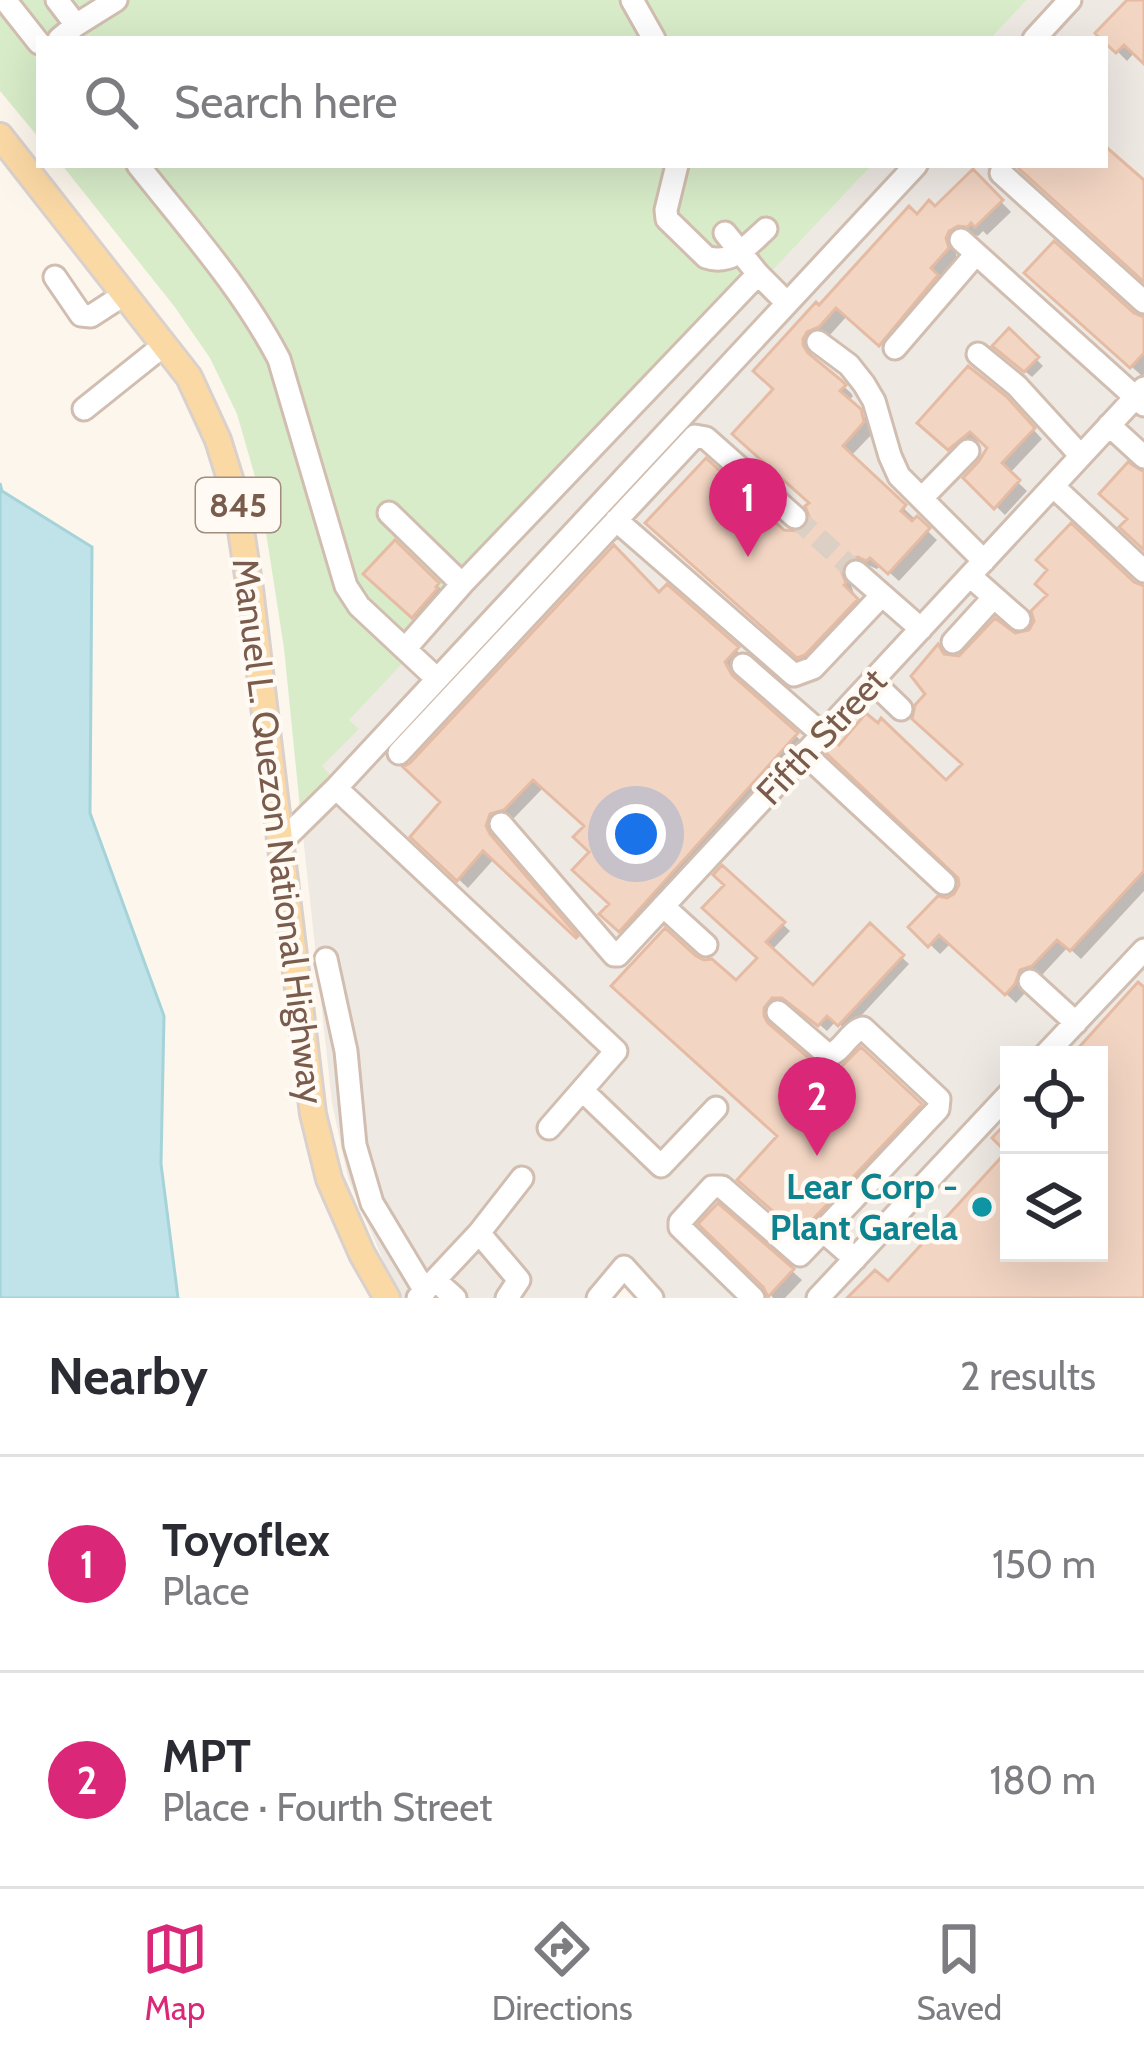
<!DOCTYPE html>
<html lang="en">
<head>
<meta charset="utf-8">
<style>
  :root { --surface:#fff; --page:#f7f7f7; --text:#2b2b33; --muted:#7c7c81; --line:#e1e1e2; --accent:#db2777 }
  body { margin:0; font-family:Cabin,sans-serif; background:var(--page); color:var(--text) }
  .controls { position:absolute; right:36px; bottom:36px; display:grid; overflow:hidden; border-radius:0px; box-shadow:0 12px 48px #0002 }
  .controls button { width:108px; height:108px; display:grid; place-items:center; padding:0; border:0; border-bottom:3px solid var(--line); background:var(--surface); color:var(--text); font:60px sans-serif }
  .you { position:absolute; left:636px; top:834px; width:42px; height:42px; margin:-30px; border:9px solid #fff; border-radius:50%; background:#1a73e8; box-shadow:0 0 0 18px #1a73e833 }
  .badge { display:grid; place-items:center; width:78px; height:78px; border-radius:50%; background:var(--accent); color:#fff; font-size:39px; font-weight:700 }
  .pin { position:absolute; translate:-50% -99px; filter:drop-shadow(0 3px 6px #0008) }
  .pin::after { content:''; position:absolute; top:63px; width:42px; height:36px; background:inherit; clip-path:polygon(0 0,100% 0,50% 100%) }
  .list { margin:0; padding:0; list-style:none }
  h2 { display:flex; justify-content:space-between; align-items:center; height:156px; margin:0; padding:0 48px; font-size:51px }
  h2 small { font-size:39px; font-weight:400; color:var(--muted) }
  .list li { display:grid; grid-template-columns:78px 1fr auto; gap:36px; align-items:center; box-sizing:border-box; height:216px; padding:0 48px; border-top:3px solid var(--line) }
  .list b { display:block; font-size:45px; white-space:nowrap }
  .list p { margin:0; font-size:39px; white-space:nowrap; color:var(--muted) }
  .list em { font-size:39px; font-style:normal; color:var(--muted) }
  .icon { flex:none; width:66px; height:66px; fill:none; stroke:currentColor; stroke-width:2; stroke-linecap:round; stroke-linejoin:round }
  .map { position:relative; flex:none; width:1144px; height:1298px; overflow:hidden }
  .search { position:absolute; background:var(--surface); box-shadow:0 12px 48px #0002; left:36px; right:36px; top:36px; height:132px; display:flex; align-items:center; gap:30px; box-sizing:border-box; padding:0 42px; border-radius:0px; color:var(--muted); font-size:45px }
  .sheet { height:588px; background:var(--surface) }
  nav { display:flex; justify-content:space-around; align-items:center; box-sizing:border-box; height:168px; border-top:3px solid var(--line); background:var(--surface); font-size:33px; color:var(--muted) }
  nav a { display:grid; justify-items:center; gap:6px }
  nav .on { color:var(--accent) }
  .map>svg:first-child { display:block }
</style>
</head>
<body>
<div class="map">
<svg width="1144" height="1298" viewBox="0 0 1144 1298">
  <rect width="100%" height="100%" fill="#fdf6ec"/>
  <path fill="#efe9e4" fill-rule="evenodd" d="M1027 0H1144V1298H660L626 1264 589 1298H402L392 1281 348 1178 332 1103 300 808 330 776 321 766 358 729 348 720 872 165H1105V39H990ZM1009 1055H1099V1253H1009Z"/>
  <path fill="#d8ecc9" d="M0 0H1027L990 39H39V138L0 91Z
    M62 165H872L349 720 359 729 322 766 331 776 300 808 284 648 260 494 237 414 210 358 174 306Z"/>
  <path fill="#bfe3e8" stroke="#a5d3da" stroke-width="3" d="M0 483 2 491 92 547 90 813 164 1016 161 1164 178 1298H0Z"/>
  <path fill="#0003" d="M1132 0H1144V61L1135 52 1127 61 1099 33Z
    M973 173 1011 212 987 235 983 231 978 236 969 234 958 241 955 249 957 259 938 280 946 287 890 353 848 315 829 336 816 342 812 350 811 357 851 393 853 396 848 402 870 422 873 433 850 457 937 540 899 581 881 565 877 569 870 566 855 571 850 582 854 594 852 597 866 610 809 666 658 533 799 535 813 519V503L776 389 757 371 917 218 935 210Z
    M1037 282 1144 319V374L1142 376Z
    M1009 332 1043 366 1032 377 1002 352Z
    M1005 399 1042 439 1009 474 1027 491 1005 515 967 478 990 448 981 439 959 457 930 431Z
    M395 544 447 595 424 626 368 574Z
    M1132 584 1144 588V891L1081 959 1068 947 1042 975 1029 979 1024 994 1016 1003 951 943 940 954 912 927 948 901 962 886 961 877 839 749 878 727 946 784 966 765 947 657 960 659Z
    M667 588 746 659 733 673 740 686 806 745 630 939 604 913 612 904 593 852 587 827 544 787 514 818 500 823 495 837 499 847 494 859 468 888 423 846Z
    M722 869 790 931 771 951 813 990 870 928 909 964 847 1031 836 1021 827 1031 799 1007 789 1003 774 1008 770 1026 823 1072 837 1075 861 1051 927 1113 808 1239 748 1187 780 1137 694 959 736 985 761 958Z
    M792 1271 802 1280 785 1298H773L766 1286Z"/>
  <path fill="#f3d5c3" stroke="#e6bba3" stroke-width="3" d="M1127 0H1144V64L1124 45 1116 53 1105 43V39H1100L1095 33Z
    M1105 146 1144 180V282L1015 165H1105Z
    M973 169 1003 200 975 227 971 223 968 227 958 226 949 231 946 238 949 248 931 268 938 275 879 346 836 308 819 327 807 332 803 339V345L808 353 841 380 846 385 840 391 861 409 864 422 843 446 906 505 901 511 912 521 917 516 930 528 888 574 870 558 866 561 858 557 846 561 841 570 846 583 844 585 858 599 805 655 797 658 645 523 706 458 784 530 799 531 805 528 810 519 805 506 809 503 732 434 773 389 753 371 816 302 819 305 909 206 917 214 929 200 935 206Z
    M1054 241 1134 313 1144 317V353L1130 368 1024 273Z
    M1009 328 1039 357 1024 372 992 346Z
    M968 366 1007 397 1035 428 1002 463 1020 480 994 509 963 478 979 461 987 448 970 432 948 450 917 423Z
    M1128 462 1144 472V550L1119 527 1127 519 1099 494Z
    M1071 523 1134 582 1144 586V871L1070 951 1057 940 1032 966 1020 970 1015 984 1005 995 939 935 928 947 908 927 938 896 947 898 954 894 959 885 958 878 826 753 836 742 839 745 866 713 878 723 881 718 946 780 962 764 912 719 915 705 925 694 911 676 938 644 944 654 959 656 995 618 1015 633 1029 630 1034 621 1031 611 1047 595 1035 584 1047 570 1036 560Z
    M395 540 439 583 436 587 438 588 412 618 363 574Z
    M614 545 659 592 667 584 739 647 725 662 732 675 798 733 619 932 599 914 609 904 572 870 589 852 573 837 584 826 533 780 504 810 490 814 486 826 490 834 578 936 576 938 483 851 457 881 410 837 440 802 403 767 410 763Z
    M722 865 785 922 766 942 813 985 870 923 904 955 838 1026 827 1016 818 1026 782 998H772L764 1008V1016L768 1023 819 1067 836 1072 861 1047 922 1104 799 1234 737 1180 777 1136 611 986 665 928 696 956 704 960 712 959 736 980 757 958 702 908 724 885 713 875Z
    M1138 982 1144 987V1298H847L875 1270 888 1281 1006 1152 992 1138 1009 1120V1253H1099V1055H1072Z
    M718 1203 794 1269 768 1297 763 1287 698 1224Z"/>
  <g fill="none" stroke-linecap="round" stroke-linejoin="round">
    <path stroke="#dcd0c4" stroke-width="21" stroke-dasharray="21 10" stroke-linecap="butt" d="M795 517 856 572"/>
    <defs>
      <path id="minor" d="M5 0 39 43
        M57 0 76 25 59 39
        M632 0 654 39
        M76 25 116 0
        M1034 39 1070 0
        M138 165C187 227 242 288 279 359L346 586 359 606 436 678
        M677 165 666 210 667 219 706 257C732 266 748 245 766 229
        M1001 173 1144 302
        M725 233 758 274 787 303
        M961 240 1144 405
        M55 277 81 315 91 316 125 294
        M818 342 849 365 864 384 874 401 890 456 899 476 984 561
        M895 348 976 254
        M978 354 1017 386 1081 456
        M84 409 164 345
        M1109 425 1144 457
        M1053 486 1144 571
        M922 498 968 451
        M389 513 462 584
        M616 520 794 675 813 668 882 595
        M856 572 921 629
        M970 576 1019 619
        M953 642 994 597
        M405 649 462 584 758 274
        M743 665 822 734
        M872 681 901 709
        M399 753 695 436 706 438 795 517
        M804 753 944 883
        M336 788 616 1051 549 1128
        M501 824 614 955H618L1144 388
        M281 842 336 788 916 165
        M663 906 706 945
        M326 959 346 1051 355 1145 372 1203 425 1291
        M1030 981 1076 1023
        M778 1012 828 1055C843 1052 848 1032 863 1028L939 1099 938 1109 823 1231 855 1259
        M1045 1055 1144 950
        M582 1090 661 1166 716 1108
        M479 1233 519 1280 507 1298
        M435 1280 455 1298
        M418 1298 479 1233 522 1178
        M598 1298 624 1267 652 1298
        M753 1298 680 1227V1222L712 1187H722L800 1255 823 1231
        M818 1298 1009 1094"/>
      <path id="major" d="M0 136 189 377 218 440 236 498 250 589 313 1114 329 1179 362 1254 387 1298"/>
    </defs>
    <use href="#minor" stroke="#d1beb0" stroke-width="27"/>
    <use href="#major" stroke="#dad1cd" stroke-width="30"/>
    <use href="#minor" stroke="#fff" stroke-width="21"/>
    <use href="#major" stroke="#fbd9a5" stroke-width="24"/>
  </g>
  <circle fill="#0f9aa8" stroke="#fffaf3" stroke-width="4.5" cx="982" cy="1207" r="12"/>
  <g text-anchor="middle" stroke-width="9" stroke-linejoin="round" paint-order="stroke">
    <rect fill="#fffaf3" stroke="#a28b7f" stroke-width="3" x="196" y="478" width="84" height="54" rx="9"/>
    <g font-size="33" font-weight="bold" fill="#7a5c4d">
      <text x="238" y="517">845</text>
    </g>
    <g font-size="36" fill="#7a5c4d" stroke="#fffaf3">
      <text transform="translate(821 736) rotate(-47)" y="13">Fifth Street</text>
      <text transform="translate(279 831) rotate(83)" y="13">Manuel L. Quezon National Highway</text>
    </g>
    <g font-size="36" font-weight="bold" fill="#0d838f" stroke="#fffaf3" text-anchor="end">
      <text x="958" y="1199">Lear Corp -<tspan x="958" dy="41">Plant Garela</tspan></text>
    </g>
  </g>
</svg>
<div class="controls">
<button><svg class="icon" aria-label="locate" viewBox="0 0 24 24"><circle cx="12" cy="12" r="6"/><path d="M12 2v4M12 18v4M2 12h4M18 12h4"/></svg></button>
<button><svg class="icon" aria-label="layers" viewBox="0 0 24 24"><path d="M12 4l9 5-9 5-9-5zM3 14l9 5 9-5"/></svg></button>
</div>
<div class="you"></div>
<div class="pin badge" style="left:748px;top:557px">1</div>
<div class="pin badge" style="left:817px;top:1156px">2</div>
<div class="search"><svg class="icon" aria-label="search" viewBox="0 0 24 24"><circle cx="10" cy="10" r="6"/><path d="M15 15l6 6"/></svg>Search here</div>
</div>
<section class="sheet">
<h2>Nearby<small>2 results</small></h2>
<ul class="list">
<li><span class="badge">1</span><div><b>Toyoflex</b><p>Place</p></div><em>150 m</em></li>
<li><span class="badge">2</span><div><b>MPT</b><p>Place · Fourth Street</p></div><em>180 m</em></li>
</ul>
</section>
<nav>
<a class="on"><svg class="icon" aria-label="map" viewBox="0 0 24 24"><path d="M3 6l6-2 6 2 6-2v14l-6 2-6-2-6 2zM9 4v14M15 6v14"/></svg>Map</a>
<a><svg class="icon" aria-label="directions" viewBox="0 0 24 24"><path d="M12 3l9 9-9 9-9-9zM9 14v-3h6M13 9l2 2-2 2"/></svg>Directions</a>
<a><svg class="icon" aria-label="saved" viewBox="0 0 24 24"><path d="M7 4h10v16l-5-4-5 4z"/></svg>Saved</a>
</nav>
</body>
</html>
